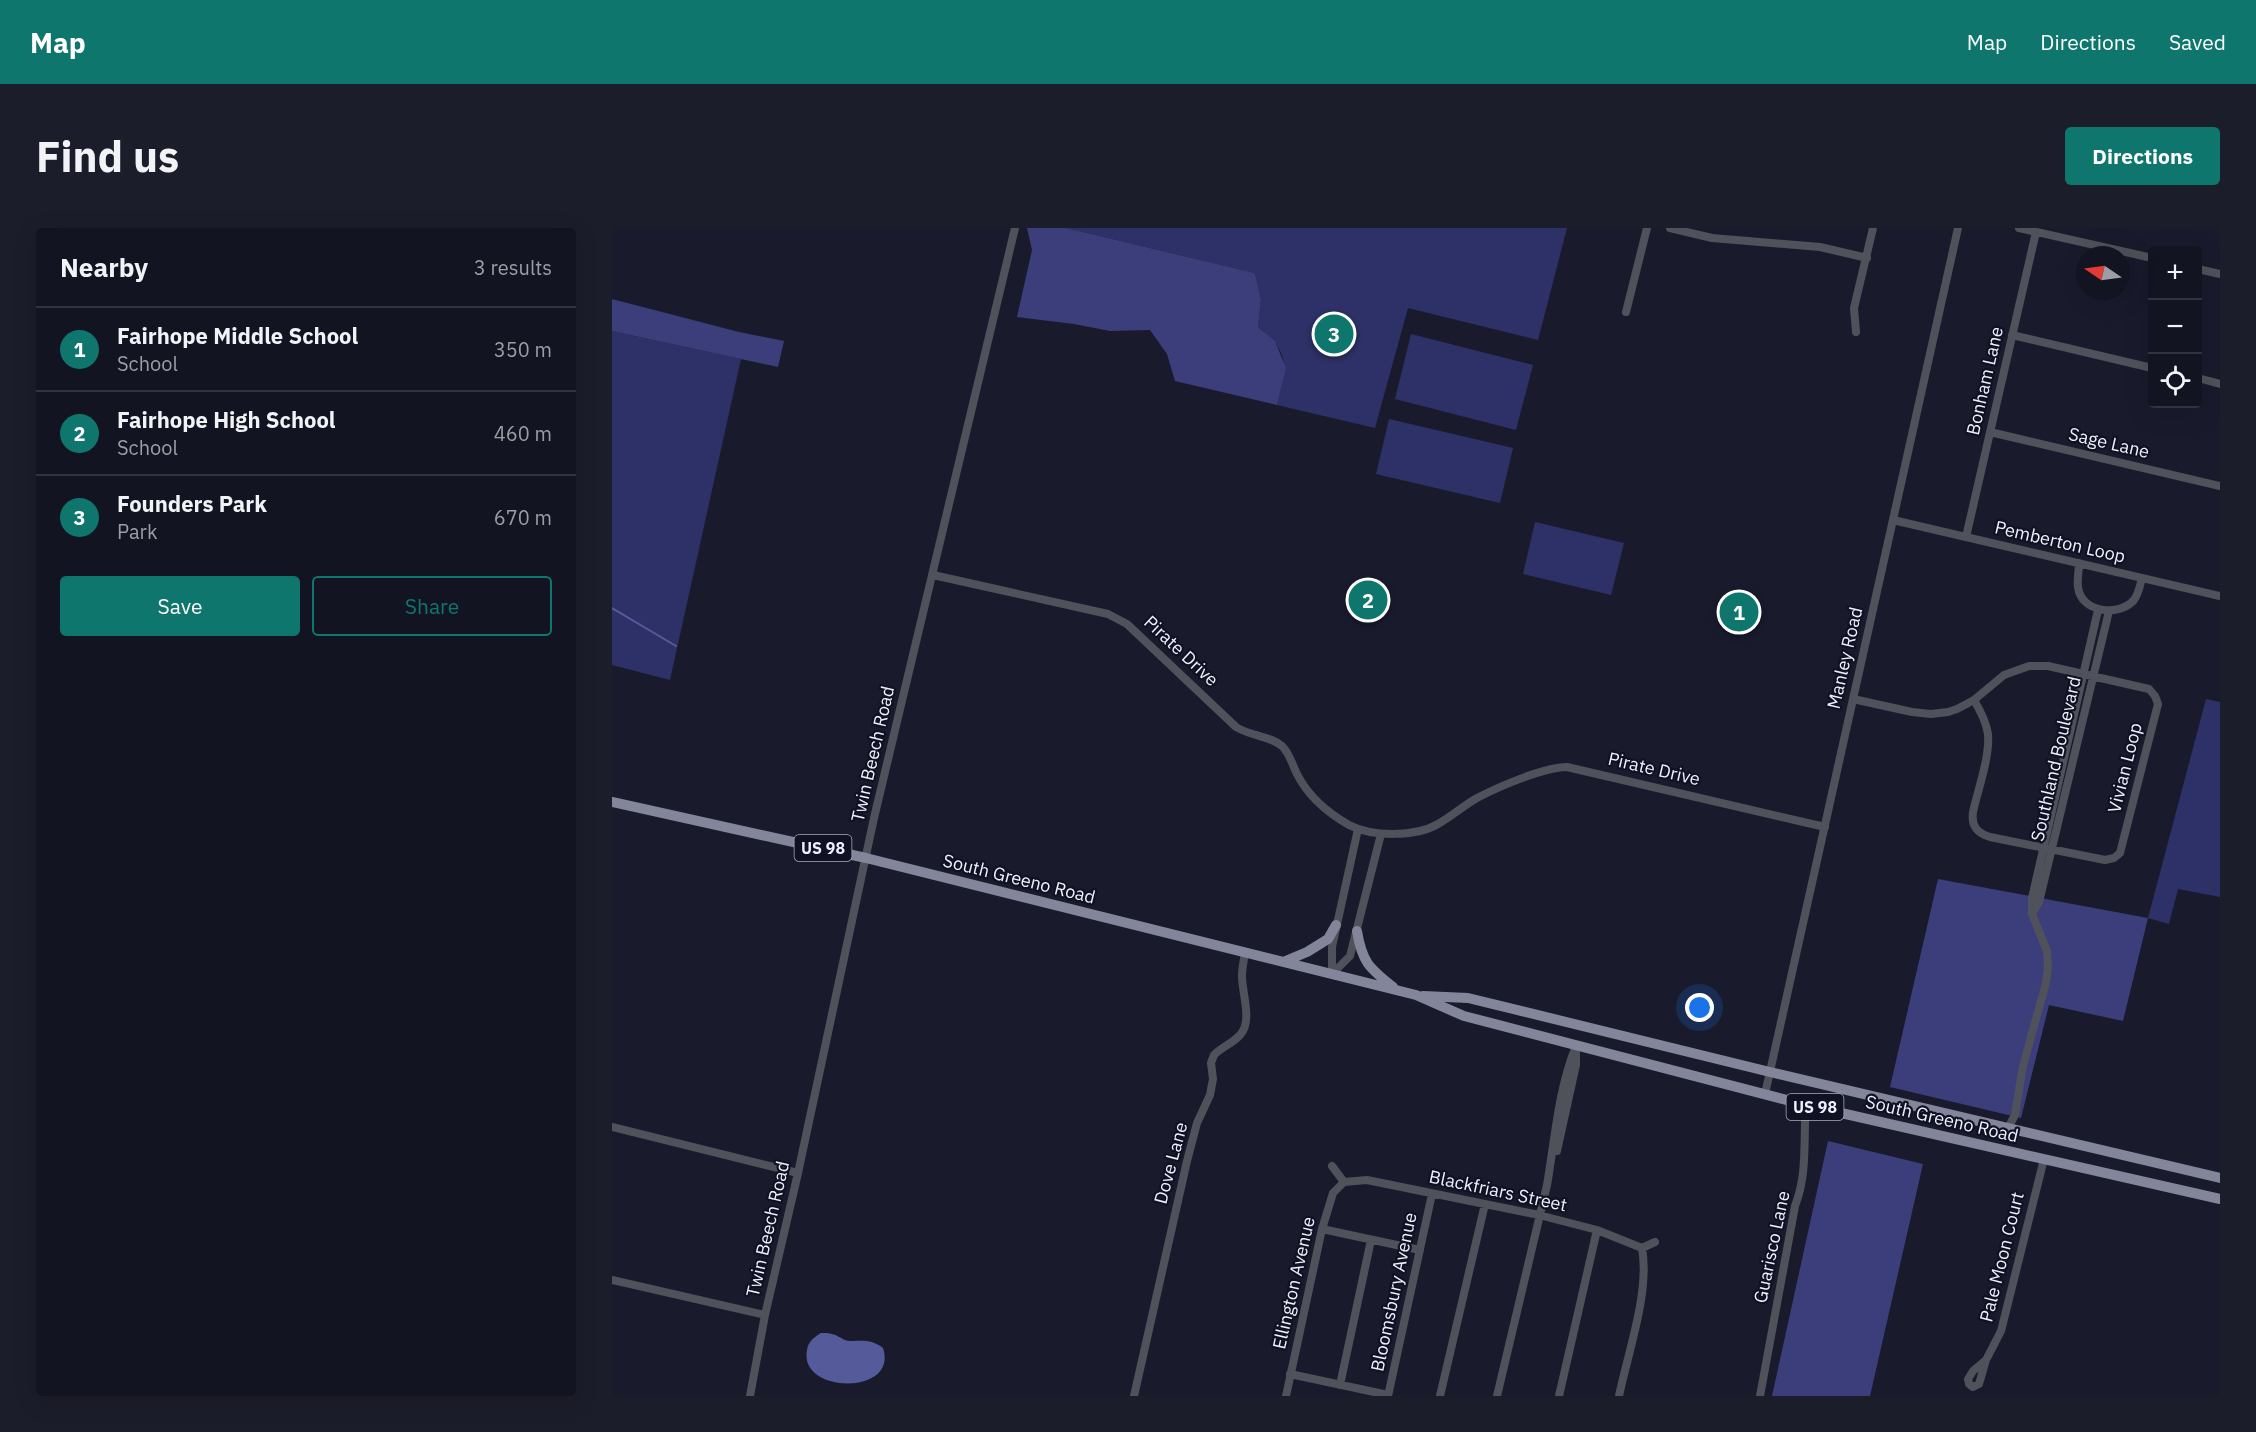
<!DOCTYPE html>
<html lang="en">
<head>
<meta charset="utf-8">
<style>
  :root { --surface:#131422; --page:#1c1d2a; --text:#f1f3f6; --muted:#9d9ea5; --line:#323340; --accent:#0f766e }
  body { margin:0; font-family:"IBM Plex Sans",sans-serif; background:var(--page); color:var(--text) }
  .controls { position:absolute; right:18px; top:18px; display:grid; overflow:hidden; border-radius:6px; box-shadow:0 6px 24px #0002 }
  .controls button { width:54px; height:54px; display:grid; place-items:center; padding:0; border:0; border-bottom:2px solid var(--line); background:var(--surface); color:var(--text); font:30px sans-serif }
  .compass { position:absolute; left:1464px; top:18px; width:54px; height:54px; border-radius:50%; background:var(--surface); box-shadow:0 6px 24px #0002; rotate:283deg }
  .you { position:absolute; left:1088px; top:780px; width:21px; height:21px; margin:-15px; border:4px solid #fff; border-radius:50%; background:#1a73e8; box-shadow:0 0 0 9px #1a73e833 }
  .badge { display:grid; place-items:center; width:39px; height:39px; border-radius:50%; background:var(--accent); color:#fff; font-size:20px; font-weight:700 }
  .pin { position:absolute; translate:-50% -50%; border:3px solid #fff; box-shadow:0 2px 6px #0006 }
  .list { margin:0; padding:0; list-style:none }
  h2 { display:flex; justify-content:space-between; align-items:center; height:78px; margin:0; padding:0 24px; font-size:26px }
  h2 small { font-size:20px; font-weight:400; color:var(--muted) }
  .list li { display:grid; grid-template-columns:39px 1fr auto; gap:18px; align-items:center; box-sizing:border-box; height:84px; padding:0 24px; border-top:2px solid var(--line) }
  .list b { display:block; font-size:22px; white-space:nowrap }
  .list p { margin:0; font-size:20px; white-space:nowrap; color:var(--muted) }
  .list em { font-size:20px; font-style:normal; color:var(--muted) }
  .actions { display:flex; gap:12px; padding:18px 24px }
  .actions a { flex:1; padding:14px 0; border:2px solid var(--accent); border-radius:6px; text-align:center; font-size:21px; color:var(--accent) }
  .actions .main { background:var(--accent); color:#fff }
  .icon { flex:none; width:33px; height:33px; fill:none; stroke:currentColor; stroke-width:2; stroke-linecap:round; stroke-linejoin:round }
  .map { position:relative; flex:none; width:1608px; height:1168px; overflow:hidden; border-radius:6px }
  header { display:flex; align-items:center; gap:36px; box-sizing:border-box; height:84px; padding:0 30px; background:var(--accent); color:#fff }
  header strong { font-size:28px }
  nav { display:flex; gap:33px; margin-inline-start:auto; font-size:21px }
  .intro { display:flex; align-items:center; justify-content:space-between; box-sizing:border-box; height:144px; padding:0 36px }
  h1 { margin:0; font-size:42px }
  .button { padding:15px 27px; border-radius:6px; background:var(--accent); color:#fff; font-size:21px; font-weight:700 }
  main { display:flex; gap:36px; padding:0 36px }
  aside { flex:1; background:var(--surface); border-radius:6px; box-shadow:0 6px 24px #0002 }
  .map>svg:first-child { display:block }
</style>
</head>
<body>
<header>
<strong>Map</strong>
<nav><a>Map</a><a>Directions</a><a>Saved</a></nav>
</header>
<div class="intro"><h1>Find us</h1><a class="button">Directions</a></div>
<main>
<aside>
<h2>Nearby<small>3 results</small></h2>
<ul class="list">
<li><span class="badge">1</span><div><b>Fairhope Middle School</b><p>School</p></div><em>350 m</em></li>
<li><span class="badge">2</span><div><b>Fairhope High School</b><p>School</p></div><em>460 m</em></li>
<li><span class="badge">3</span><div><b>Founders Park</b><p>Park</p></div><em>670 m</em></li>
</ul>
<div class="actions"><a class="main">Save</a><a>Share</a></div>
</aside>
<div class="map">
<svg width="1608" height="1168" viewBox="0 0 1608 1168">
  <rect width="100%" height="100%" fill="#191b2d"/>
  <path fill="#2e3167" d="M454 0H955L926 112 796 80 763 200 665 177C674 139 680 126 646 99L649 71 643 45Z
    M0 103 129 131 58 452 0 437Z
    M799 106 921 137 904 202 783 171Z
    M777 191 901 220 888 275 764 246Z
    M923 294 1012 315 999 367 911 346Z
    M1594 471 1608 474V669L1566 661 1557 696 1536 690Z"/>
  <path fill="#3b3e7b" d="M415 0H454L643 45 649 71 646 99 663 113 674 140 665 177 563 153 555 126 538 102 498 103 462 96 405 89 420 22Z
    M0 71 127 104 172 113 166 139 0 103Z
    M1326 651 1536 690 1511 793 1437 777 1409 890 1278 859Z
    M1216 913 1311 936 1258 1168H1160Z"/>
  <path fill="#555a9a" d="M209 1105C226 1104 228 1112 238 1113 252 1113 259 1111 271 1120 287 1168 186 1166 195 1122 196 1114 202 1109 209 1105Z"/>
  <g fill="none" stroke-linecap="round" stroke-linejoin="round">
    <path stroke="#555a9a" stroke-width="2" d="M0 380 64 418"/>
    <path stroke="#50525b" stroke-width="8" d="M1058 0 1100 10 1208 19 1255 30
      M1407 0 1540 30
      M1586 41 1608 46
      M1014 84 1035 0
      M1244 104 1242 80 1261 0
      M1400 107 1540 140
      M1586 150 1608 156
      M1378 204 1608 258
      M1281 292 1608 368
      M1354 309 1424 4
      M1467 335C1467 342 1465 351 1466 359 1469 385 1507 389 1522 372 1527 365 1528 357 1530 350
      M321 347 496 386 515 396 624 499C638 508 659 508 670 518 678 526 680 536 685 546 696 568 716 585 737 597 760 609 804 609 826 596 840 588 851 578 865 570 886 559 932 539 955 539L1213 599
      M1241 471 1300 484 1319 486 1336 484 1345 481 1362 472 1392 447 1417 438H1436L1537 461 1543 468 1546 476 1508 625 1502 630 1493 632 1378 609C1365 605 1359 598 1361 584 1366 561 1378 529 1376 506 1374 493 1368 482 1362 472
      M1420 686 1427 674 1497 383
      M720 746 738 728 769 606
      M720 746V719L746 601
      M1153 866 1346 0
      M0 899 186 945
      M1396 900 1403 887 1411 838 1434 755 1436 739 1435 723 1420 686V670L1486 382
      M945 923 964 837V824
      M720 938 732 954
      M732 954 755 952 927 987 985 1002 1030 1020
      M710 1001 808 1022
      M1030 1020 1043 1014
      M0 1052 153 1087
      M1374 1132 1389 1103 1432 931
      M1374 1132 1367 1156 1361 1159 1357 1156 1356 1151 1361 1143Z
      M678 1146 776 1167
      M728 1157 759 1012
      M138 1168 153 1087 186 945 262 590 403 0
      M522 1168 575 933 585 895 598 867 601 851 599 835 602 827C610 819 621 815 628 807 641 793 630 766 630 748 630 740 632 732 633 724
      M674 1168 710 1001 721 965 732 954
      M776 1168 820 966
      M828 1168 873 976
      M885 1168 935 957C943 911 946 862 964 818
      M947 1168 985 1002
      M1007 1168C1016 1124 1038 1064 1030 1020
      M1148 1168 1183 978C1196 945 1191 911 1194 877"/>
    <path stroke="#83869a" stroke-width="10" d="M0 574 254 630 804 767 852 788 1194 877 1608 971
      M745 703C750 734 757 740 781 759
      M671 734 695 724 716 711 724 697
      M811 768 856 770 1158 844 1608 950"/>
  </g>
  <g text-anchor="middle" stroke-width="4.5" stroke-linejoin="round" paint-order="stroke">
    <g fill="#101223" stroke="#abadbc" stroke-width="1.5">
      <rect x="182.5" y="607" width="57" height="26" rx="4.5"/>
      <rect x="1174.5" y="866" width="57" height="26" rx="4.5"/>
    </g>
    <g font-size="16" font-weight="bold" fill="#eef0fd">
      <text x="211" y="626">US 98</text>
      <text x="1203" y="885">US 98</text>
    </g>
    <g font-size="18" fill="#eef0fd" stroke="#101223">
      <text transform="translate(1373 153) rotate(-77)" y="6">Bonham Lane</text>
      <text transform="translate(1497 215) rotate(13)" y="6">Sage Lane</text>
      <text transform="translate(1448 314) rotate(13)" y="6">Pemberton Loop</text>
      <text transform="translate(569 423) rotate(43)" y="6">Pirate Drive</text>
      <text transform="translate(1233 430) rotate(-77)" y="6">Manley Road</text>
      <text transform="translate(261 526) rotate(-77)" y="6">Twin Beech Road</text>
      <text transform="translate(1444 531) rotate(-77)" y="6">Southland Boulevard</text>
      <text transform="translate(1513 540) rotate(-76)" y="6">Vivian Loop</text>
      <text transform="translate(1042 541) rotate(13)" y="6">Pirate Drive</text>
      <text transform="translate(407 651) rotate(14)" y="6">South Greeno Road</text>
      <text transform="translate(1330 891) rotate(13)" y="6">South Greeno Road</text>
      <text transform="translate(559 935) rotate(-75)" y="6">Dove Lane</text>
      <text transform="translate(886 963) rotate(12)" y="6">Blackfriars Street</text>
      <text transform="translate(156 1001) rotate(-77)" y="6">Twin Beech Road</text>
      <text transform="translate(1160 1019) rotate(-78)" y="6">Guarisco Lane</text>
      <text transform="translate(1390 1029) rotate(-76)" y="6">Pale Moon Court</text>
      <text transform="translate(682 1055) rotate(-77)" y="6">Ellington Avenue</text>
      <text transform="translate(782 1064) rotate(-78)" y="6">Bloomsbury Avenue</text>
    </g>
  </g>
</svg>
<div class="controls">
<button>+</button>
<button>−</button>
<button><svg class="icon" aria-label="locate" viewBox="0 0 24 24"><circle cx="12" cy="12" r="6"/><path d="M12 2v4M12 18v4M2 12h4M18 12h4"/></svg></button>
</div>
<svg class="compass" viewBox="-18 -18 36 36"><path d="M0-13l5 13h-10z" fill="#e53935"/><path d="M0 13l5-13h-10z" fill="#9d9ea5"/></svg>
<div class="you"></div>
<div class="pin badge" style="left:1127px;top:384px">1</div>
<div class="pin badge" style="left:756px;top:372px">2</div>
<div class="pin badge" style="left:722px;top:106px">3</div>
</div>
</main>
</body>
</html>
